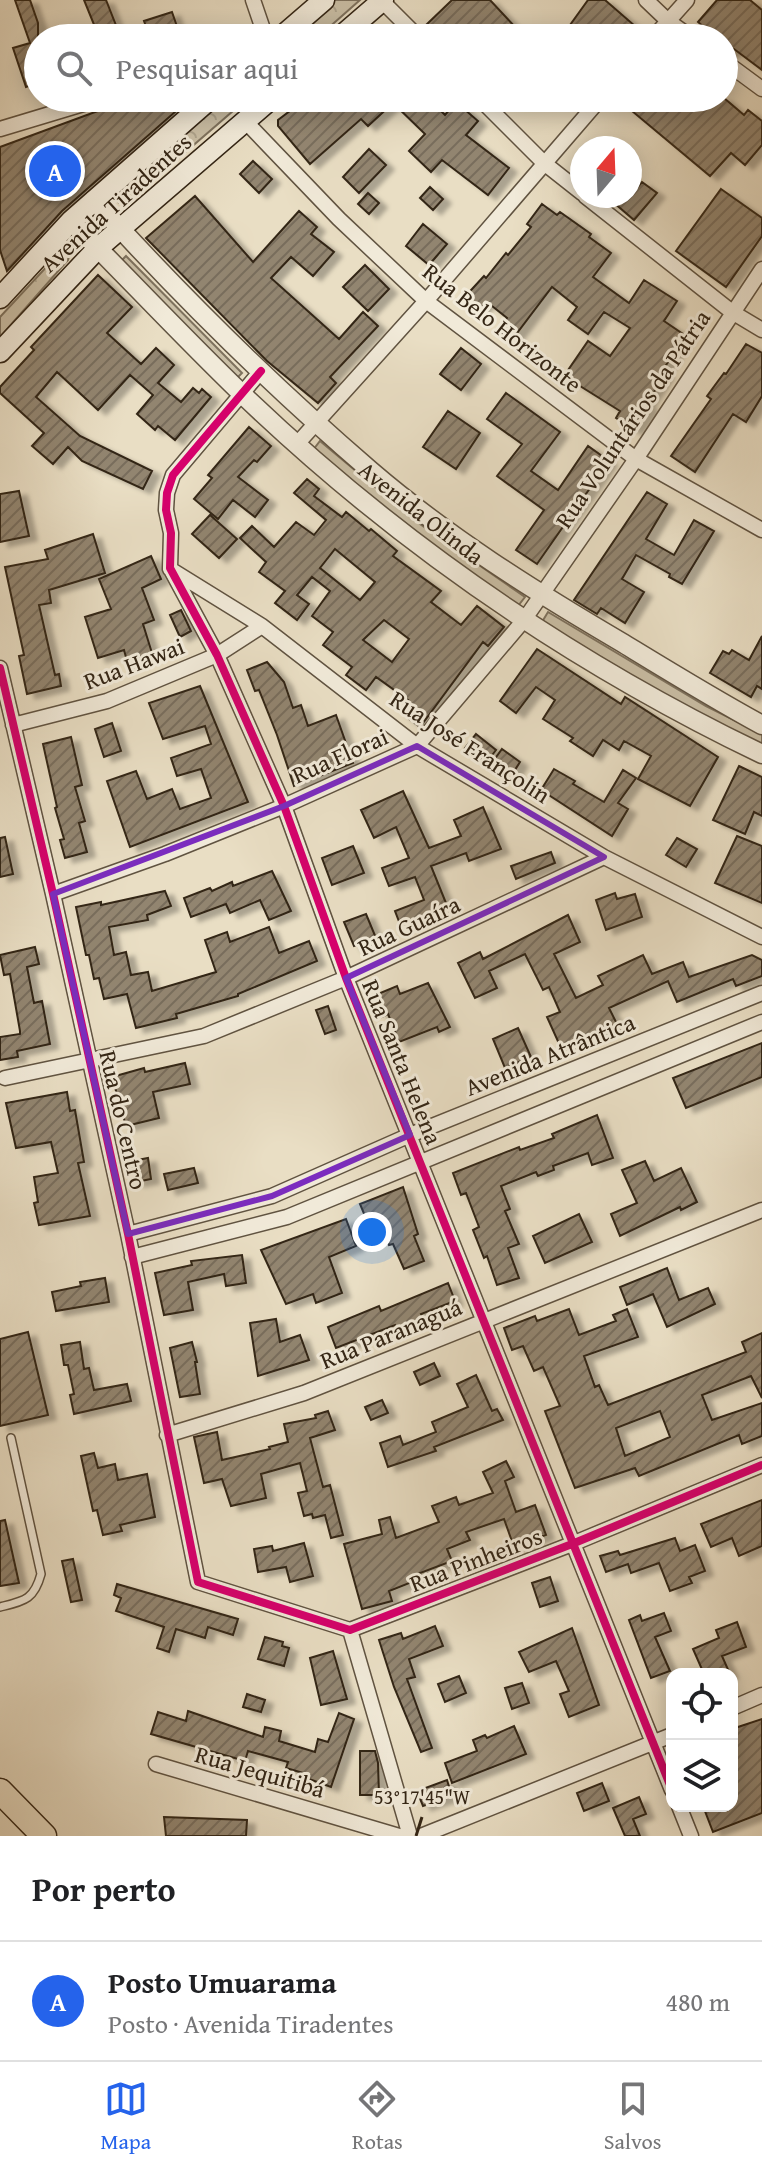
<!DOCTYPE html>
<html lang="pt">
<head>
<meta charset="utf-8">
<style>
  :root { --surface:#fff; --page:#f2f2f2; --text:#202124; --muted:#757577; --line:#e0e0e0; --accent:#2563eb }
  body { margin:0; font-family:"Gentium Book Plus",serif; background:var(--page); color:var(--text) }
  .controls { position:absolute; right:24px; bottom:24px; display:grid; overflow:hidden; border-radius:16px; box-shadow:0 4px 20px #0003 }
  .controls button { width:72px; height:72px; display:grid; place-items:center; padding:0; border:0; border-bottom:2px solid var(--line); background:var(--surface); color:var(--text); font:40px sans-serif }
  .compass { position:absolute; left:570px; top:136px; width:72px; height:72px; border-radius:50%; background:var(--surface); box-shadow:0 4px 20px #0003; rotate:19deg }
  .you { position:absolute; left:372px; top:1232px; width:28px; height:28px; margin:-20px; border:6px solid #fff; border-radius:50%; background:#1a73e8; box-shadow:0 0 0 12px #1a73e833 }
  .badge { display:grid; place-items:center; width:52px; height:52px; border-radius:50%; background:var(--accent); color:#fff; font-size:26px; font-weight:700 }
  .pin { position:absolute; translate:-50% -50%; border:4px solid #fff; box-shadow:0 2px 8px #0006 }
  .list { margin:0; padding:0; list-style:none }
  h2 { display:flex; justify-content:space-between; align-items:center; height:104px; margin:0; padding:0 32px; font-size:34px }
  h2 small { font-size:26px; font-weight:400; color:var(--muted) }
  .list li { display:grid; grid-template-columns:52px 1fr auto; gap:24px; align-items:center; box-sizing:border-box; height:120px; padding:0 32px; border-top:2px solid var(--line) }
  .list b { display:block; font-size:30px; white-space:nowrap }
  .list p { margin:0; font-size:26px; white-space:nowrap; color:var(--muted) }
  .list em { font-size:26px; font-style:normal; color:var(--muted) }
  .icon { flex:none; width:44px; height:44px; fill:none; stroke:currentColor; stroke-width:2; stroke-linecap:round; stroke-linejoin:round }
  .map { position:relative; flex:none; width:762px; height:1836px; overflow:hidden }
  .search { position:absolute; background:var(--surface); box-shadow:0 4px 20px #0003; left:24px; right:24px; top:24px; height:88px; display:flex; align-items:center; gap:20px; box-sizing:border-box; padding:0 28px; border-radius:44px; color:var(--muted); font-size:30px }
  .sheet { height:224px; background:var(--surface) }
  nav { display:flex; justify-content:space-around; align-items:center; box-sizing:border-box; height:112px; border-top:2px solid var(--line); background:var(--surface); font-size:22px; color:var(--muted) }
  nav a { display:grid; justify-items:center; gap:4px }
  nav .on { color:var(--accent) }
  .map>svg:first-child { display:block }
</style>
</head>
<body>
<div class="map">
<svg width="762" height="1836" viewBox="0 0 762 1836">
  <defs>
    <pattern id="park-crowns" width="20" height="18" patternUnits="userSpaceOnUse" patternTransform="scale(2)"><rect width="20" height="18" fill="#cabfa6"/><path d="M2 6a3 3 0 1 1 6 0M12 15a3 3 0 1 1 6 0" fill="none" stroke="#aea48e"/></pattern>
    <pattern id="building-hatch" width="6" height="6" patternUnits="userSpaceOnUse" patternTransform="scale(2)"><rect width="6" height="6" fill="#928570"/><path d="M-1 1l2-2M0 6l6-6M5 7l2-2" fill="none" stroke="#786d5b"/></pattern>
    <filter id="shadow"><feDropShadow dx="8" dy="4.5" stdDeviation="2" flood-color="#0004"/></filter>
  </defs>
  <rect width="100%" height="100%" fill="#e9dec4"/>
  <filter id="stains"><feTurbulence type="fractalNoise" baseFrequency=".0025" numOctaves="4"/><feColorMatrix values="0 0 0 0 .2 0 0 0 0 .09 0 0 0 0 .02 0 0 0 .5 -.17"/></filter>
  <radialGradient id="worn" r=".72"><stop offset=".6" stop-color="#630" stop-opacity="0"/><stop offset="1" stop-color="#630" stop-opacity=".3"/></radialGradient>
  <path fill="#cabfa6" stroke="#7e725e" stroke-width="2" d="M126 256 242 373 235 380 119 263Z
    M320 441 417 522 525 597 518 606 411 530 313 450Z
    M548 612 706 706 762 734V746L700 716 542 622Z"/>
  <path fill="url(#park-crowns)" stroke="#7e725e" stroke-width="2" d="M334 0H360L317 38H291Z
    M224 98H248L130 200 119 203 115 199 120 188Z
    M64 248 70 253 68 260 0 337V317Z"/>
  <path fill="url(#building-hatch)" stroke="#332515" stroke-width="2" fill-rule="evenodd" filter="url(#shadow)" d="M15 0H30L38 23V83L26 87 13 48 30 43Z
    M84 0H106L121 38H70L95 27Z
    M452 0H490L516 28 505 38H430L423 28Z
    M588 0H605L635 26 625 38H574L565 32Z
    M717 0H750L762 10V70L734 49 730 53 724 51V38H717L698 22Z
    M172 12 181 38H150L144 21Z
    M133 98H170L175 112 62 211 7 271 0 250V147Z
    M307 98H428L445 115 456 102 478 121 466 135 509 168 488 195 442 160 431 172 409 151 425 134 393 103 368 126 361 119 310 164 278 126V120Z
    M633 98H724L744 115 748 110 762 121V145L745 165 731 153 710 176 626 106Z
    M369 149 386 165 359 193 343 177Z
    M253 161 272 179 259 193 240 174Z
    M642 182 657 193 634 220 606 196H630V184L636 189Z
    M430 187 443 199 433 210 420 198Z
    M721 189 762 218V236L726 287 676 251Z
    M368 193 379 203 369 214 358 204Z
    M195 196 253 262 299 211 317 227 311 234 334 252 313 276 291 257 271 278 339 339 363 312 378 326 330 377 336 383 318 403 267 361 146 238Z
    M542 204 557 215 560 212 591 234 589 237 611 253 593 277 629 303 644 280 677 301 664 321 686 336 662 371 666 374 646 404 650 407 634 430 616 418 620 411 564 376 588 341 610 356 630 328 604 312 588 334 568 320 577 307 552 287 511 341 498 330 507 318 487 302 477 313 462 300 484 276 486 278 506 253 508 255 531 227 527 224Z
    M423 224 447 244 429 265 406 246Z
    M365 265 389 289 368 311 343 287Z
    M98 275 132 307 107 333 141 364 156 348 174 365 158 383 181 402 193 388 199 393 202 389 211 397 175 440 158 426 155 430 137 414 153 395 130 375 98 410 57 372 36 397 80 436 152 471 143 489 82 461 68 447 53 464 32 446 44 433 0 393V387L34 350 31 347Z
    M746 344 762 353V396L746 422 733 414 695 472 671 456 711 399 707 396 724 373 726 374Z
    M461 348 481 364 461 390 440 374Z
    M506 393 560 432 531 471 558 490 588 446 609 461 537 564 516 550 544 510 497 476 522 444 487 419Z
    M448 411 480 433 456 469 423 447Z
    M249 427 271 446 257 462 254 460 238 477 268 500 255 517 233 500 218 519 194 499 212 478 208 475Z
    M307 479 319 489 314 496 342 517 346 512 369 531 371 529 397 551 393 556 441 591 431 602 461 625 477 606 504 627 488 646 483 642 420 727 399 711 408 700 376 677 366 690 346 675 352 667 323 645 333 632 312 616 330 591 312 577 297 595 309 604 297 620 275 603 285 591 259 572 266 562 240 538 252 526 274 547 296 522 314 535 326 520 294 493ZM335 549 375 582 360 600 320 568ZM384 620 409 639 392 662 363 640Z
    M19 491 29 536 0 542V494Z
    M647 492 667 504 646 539 674 555 694 520 714 531 682 584 669 577 670 574 636 555 622 579 644 592 625 623 601 608 597 614 574 600Z
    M210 515 237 539 219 558 192 534Z
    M93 534 105 573 49 590 51 603 39 605 55 675 59 674 61 686 27 694 19 656 24 655 5 567 48 559 45 550Z
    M151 556 161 579 142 588 154 620 143 624 152 653 127 661 124 650 98 658 85 617 111 609 99 579Z
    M181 610 191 631 180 637 170 615Z
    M762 636V689L757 686 751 697 710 673 723 651 729 654 732 650 749 660Z
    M537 649 621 704 625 697 718 757 690 806 638 779 651 756 624 741 619 750 603 740 593 756 570 741 573 738 543 719 555 700 536 687 516 713 500 701Z
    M267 662 284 682 293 708 301 705 308 726 336 715 353 763 294 786 277 735 259 690 255 691 247 670Z
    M200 686 248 802 130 847 107 781 136 771 147 799 172 789 180 809 211 798 201 769 177 776 171 758 211 744 205 726 163 739 149 703Z
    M112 723 121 751 104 757 95 729Z
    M476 734 496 750 486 763 465 748Z
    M71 737 82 785 75 787 85 821 79 823 87 852 65 858 60 840 64 839 55 808 57 807 43 744Z
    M502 749 520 762 513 773 494 760Z
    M739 766 762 777V816L754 812 745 834 713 820Z
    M554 769 575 781 573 784 604 802 623 770 636 778 618 803 628 809 612 836 541 790Z
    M403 791 429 848 461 836 454 820 483 807 501 849 469 861 466 853 431 866 448 908 400 924 395 911 424 900 415 877 389 886 382 868 409 858 396 827 374 838 361 810Z
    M737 836 762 846V903L715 883Z
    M5 837 13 874 0 877V838Z
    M677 838 697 849 686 867 666 855Z
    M353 846 364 873 332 885 322 858Z
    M551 852 555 863 516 879 511 866Z
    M272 871 291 911 269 920 260 900 230 913 226 904 191 917 184 898 210 888 212 891 232 882 233 886Z
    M165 891 171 906 147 915 148 920 109 927 114 955 126 952 131 975 148 972 152 991 216 972 205 940 227 932 230 942 269 927 279 953 309 941 317 961 238 994V996L176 1014 177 1018 136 1028 127 994 104 999 99 978 94 979 89 955H86L76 907 101 902V905Z
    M615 893 617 899 635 894 642 917 606 930 596 900Z
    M366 914 376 938 354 946 344 922Z
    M568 915 580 942 554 954 576 998 603 985 598 976 643 955 652 974 683 962 689 977 752 955 762 960V976L736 986 733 979 677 1002 668 981 609 1008 617 1024 561 1048 547 1017 560 1012 549 987 543 990 525 954 489 971 497 988 475 998 458 963 480 952 483 959Z
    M35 947 39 964 27 967 34 1003 42 1001 50 1044 17 1051 18 1057 0 1060V1037L20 1034V1031L10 974 4 975 0 955Z
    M428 983 450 1027 439 1032 437 1027 399 1042 388 1014 382 1017 373 996 397 986 400 994Z
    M328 1006 336 1030 325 1034 316 1010Z
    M518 1028 531 1057 505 1068 493 1039Z
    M762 1043V1077L686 1108 673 1078Z
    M185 1063 190 1084 153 1092 159 1118 126 1126 112 1077 144 1068 145 1072Z
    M67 1092 70 1111 75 1110 84 1162 78 1163 90 1216 39 1225 34 1203 38 1202 34 1177 58 1173 51 1142 16 1148 6 1103Z
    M597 1115 613 1158 592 1165 588 1153 553 1166 554 1170 538 1176 536 1172 501 1186 510 1209 505 1211 519 1244 508 1248 519 1278 497 1285 487 1256 484 1258 473 1230 479 1227 466 1193 461 1195 453 1173 519 1147 520 1150 554 1138 552 1134Z
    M148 1158 151 1179 136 1182 132 1161Z
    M645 1161 654 1181 681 1168 697 1202 681 1210 680 1207 620 1236 611 1214 637 1203 622 1170Z
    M194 1168 198 1183 168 1190 164 1174Z
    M403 1187 418 1234 414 1236 424 1261 404 1269 393 1244 389 1245 377 1217 367 1221 360 1204Z
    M579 1214 592 1242 545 1263 533 1236Z
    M346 1219 356 1246 329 1257 342 1293 316 1303 313 1294 286 1304 261 1250Z
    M242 1255 246 1283 226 1286 224 1274 188 1282 193 1310 164 1315 155 1273 192 1265 191 1261Z
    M667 1268 679 1300 708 1288 715 1304 667 1327 653 1294 627 1305 620 1287Z
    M105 1278 109 1302 56 1311 52 1292 81 1286 80 1282Z
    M448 1283 455 1301 421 1314 423 1318 396 1329 395 1325 336 1348 328 1327 379 1306 381 1311Z
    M569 1309 579 1335 616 1321 613 1315 627 1309 638 1337 584 1356 595 1387 599 1385 608 1405 746 1352 742 1342 762 1333V1398L751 1376 702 1395 712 1420 762 1403V1436L742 1444 739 1435 639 1476 635 1468 575 1488 545 1411 560 1406 543 1367 534 1371 523 1346 512 1350 504 1328 535 1316 537 1321ZM660 1411 670 1437 625 1456 616 1428Z
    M276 1319 280 1342 300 1335 309 1360 258 1376 250 1323Z
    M28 1332 48 1415 0 1426V1339Z
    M80 1342 84 1369 89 1368 94 1390 127 1384 131 1401 74 1414 70 1395 74 1394 68 1365H64L61 1345Z
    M192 1342 197 1362H195L200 1394 180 1397 170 1348Z
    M434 1363 440 1376 420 1385 414 1372Z
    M476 1375 492 1411 497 1409 503 1420 434 1447 436 1451 388 1467 380 1443 400 1436 403 1445 436 1432 432 1422 468 1407 457 1384Z
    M382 1400 388 1413 371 1420 365 1407Z
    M328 1411 335 1430 310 1438 323 1487 330 1485 343 1535 331 1538 325 1515 313 1518 312 1514 304 1516 298 1493 307 1491 300 1463 261 1474 266 1498 231 1506 222 1479 204 1483 194 1437 217 1432 222 1460 270 1449 269 1447 288 1442 284 1424 316 1418 315 1415Z
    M94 1453 98 1468 115 1464 118 1480 147 1474 155 1517 120 1525 122 1531 103 1535 97 1510 93 1511 81 1456Z
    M506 1461 514 1477 505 1481 516 1512 535 1505 546 1535 514 1547 504 1519 466 1532 470 1540 447 1549 452 1561 420 1573 422 1578 389 1591 392 1601 362 1609 344 1544 382 1534 379 1520 390 1517 396 1538 439 1522 432 1506 456 1497 459 1505 493 1493 483 1472Z
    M762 1500V1546L739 1556 732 1538 711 1547 701 1524Z
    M5 1520 19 1583 0 1586V1521Z
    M675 1538 680 1551 695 1545 705 1571 689 1577 692 1583 670 1591 659 1563 631 1573 628 1564 606 1572 600 1556 618 1551 620 1555Z
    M304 1543 313 1576 290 1582 286 1567 258 1572 254 1549 272 1546 273 1551Z
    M73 1559 82 1600 71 1602 62 1561Z
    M550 1577 558 1601 540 1607 532 1583Z
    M117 1584 238 1619 233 1635 208 1627 205 1638 176 1629 169 1652 157 1648 164 1627 116 1611 121 1598 114 1595Z
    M664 1613 671 1631 655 1637 670 1671 651 1678 629 1620 640 1615 642 1621Z
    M737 1622 746 1647 722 1656 730 1674H704L693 1649 719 1638 716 1630Z
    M435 1626 443 1646 409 1659 415 1677 407 1679 432 1748 421 1752 394 1687 379 1640 401 1633 403 1639Z
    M572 1628 599 1705 569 1717 560 1694 569 1691 556 1661 529 1672 519 1652Z
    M265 1637 283 1642 282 1646 289 1648 284 1666 258 1659Z
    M333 1651 347 1699 321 1705 310 1658Z
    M459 1676 466 1693 445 1702 438 1684Z
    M522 1683 529 1703 512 1709 505 1688Z
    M247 1694 265 1700 261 1712 243 1707Z
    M188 1711 263 1737 265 1727 281 1731 279 1741 315 1752 318 1739 328 1742 339 1713 354 1719 331 1787 309 1779 310 1775 286 1768 288 1762 248 1751 245 1761 151 1734 158 1712 186 1721Z
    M762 1719V1813L713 1832 703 1806H732V1734L736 1733 735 1728Z
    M514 1726 526 1754 452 1783 445 1763 477 1751 473 1740 485 1735 487 1738Z
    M360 1751H375L378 1763 379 1795H360Z
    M447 1780 452 1796 423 1806 417 1791Z
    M602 1783 609 1801 584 1811 577 1793Z
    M639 1797 646 1814 633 1819 640 1836H625L613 1808Z
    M164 1817 247 1820 246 1836H166Z"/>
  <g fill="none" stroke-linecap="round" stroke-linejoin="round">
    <defs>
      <path id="service" d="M0 1607C24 1601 34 1600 41 1574L11 1438"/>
      <path id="minor" d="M253 0 266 38
        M646 0 668 21 692 38
        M382 1 419 38
        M653 38 687 0
        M724 61 762 89
        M479 98 544 163 582 193
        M246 122 339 219 426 301 636 459 762 530
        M0 129 103 98
        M585 196 732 312 762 330
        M261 371 173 475 167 493 166 510 171 533 170 568 217 655 284 806 346 978 672 1790
        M297 444 426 301 601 98
        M170 569 262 626 417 746 604 857 762 937
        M0 668 53 894 128 1234 198 1582 350 1630 572 1544 762 1465
        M13 725 107 701 217 655 262 626
        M53 894 165 854 284 806 417 746 524 620 636 459 762 269
        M5 1078 204 1036 346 978 604 857
        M128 1234 272 1196 410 1135 762 993
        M132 1257 287 1217 762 1022
        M167 1435 304 1393 762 1210
        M350 1630 410 1836
        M732 1708 762 1695
        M156 1764 399 1836
        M679 1806 691 1836
        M421 1836 672 1735"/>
      <path id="tertiary" d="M94 200C181 296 273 387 371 471 448 537 534 591 621 642 667 670 714 699 762 725
        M71 221C128 278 183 337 241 393 394 540 571 662 762 754"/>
      <path id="secondary" d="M280 38 324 0
        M339 38 383 0
        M0 298 71 221 211 98
        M0 352 98 248 272 98"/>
      <path id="trunk" d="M0 1791 44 1836"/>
    </defs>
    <use href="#service" stroke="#605341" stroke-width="10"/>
    <use href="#minor" stroke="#605341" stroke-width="17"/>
    <use href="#tertiary" stroke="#605341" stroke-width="21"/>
    <use href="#secondary" stroke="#332515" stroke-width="23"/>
    <use href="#trunk" stroke="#332515" stroke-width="27"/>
    <use href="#service" stroke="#f1ead9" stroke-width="7"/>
    <use href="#minor" stroke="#f1ead9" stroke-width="14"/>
    <use href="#tertiary" stroke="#f1ead9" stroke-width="18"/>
    <use href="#secondary" stroke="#f1ead9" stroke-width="20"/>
    <use href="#trunk" stroke="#e9dec4" stroke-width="24"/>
    <defs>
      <path id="cycleway" d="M261 371 173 475 167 493 166 510 171 533 170 568 217 655 284 806 346 978 672 1790
        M0 668 53 894 128 1234 198 1582 350 1630 572 1544 762 1465"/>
    </defs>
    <use href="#cycleway" stroke="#f1ead9" stroke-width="13"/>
    <use href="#cycleway" stroke="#d6006c" stroke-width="8"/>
  </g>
  <path fill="none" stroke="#7b2cbf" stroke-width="6" stroke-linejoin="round" d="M417 746 604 857 346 978 410 1135 272 1196 128 1234 53 894 284 806Z"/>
  <path fill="none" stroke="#332515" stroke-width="3" d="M416 1836 422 1817"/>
  <g text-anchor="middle" stroke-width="6" stroke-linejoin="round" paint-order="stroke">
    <g font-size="24" fill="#332515" stroke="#f1ead9">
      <text transform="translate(116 203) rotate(-42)" y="8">Avenida Tiradentes</text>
      <text transform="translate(502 328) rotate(38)" y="8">Rua Belo Horizonte</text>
      <text transform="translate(633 419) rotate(-56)" y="8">Rua Voluntários da Pátria</text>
      <text transform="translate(421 513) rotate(38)" y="8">Avenida Olinda</text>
      <text transform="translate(134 664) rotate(-21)" y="8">Rua Hawai</text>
      <text transform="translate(470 747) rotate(33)" y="8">Rua José Françolin</text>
      <text transform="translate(340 756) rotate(-24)" y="8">Rua Florai</text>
      <text transform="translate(409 926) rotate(-25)" y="8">Rua Guaíra</text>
      <text transform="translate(550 1055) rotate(-22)" y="8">Avenida Atrântica</text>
      <text transform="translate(402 1062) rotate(68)" y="8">Rua Santa Helena</text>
      <text transform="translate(123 1120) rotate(77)" y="8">Rua do Centro</text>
      <text transform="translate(391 1334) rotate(-22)" y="8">Rua Paranaguá</text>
      <text transform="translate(476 1560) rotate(-21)" y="8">Rua Pinheiros</text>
      <text transform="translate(260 1772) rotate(16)" y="8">Rua Jequitibá</text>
    </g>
  </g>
  <g font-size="20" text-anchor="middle" fill="#332515" stroke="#f1ead9" stroke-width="6" stroke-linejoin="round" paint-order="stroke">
    <text x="422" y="1804">53°17'45"W</text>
  </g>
  <rect width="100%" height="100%" filter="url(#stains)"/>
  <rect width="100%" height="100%" fill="url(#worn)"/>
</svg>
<div class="controls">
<button><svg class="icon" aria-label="locate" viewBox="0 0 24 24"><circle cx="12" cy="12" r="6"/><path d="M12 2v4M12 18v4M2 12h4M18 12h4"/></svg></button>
<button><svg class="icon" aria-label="layers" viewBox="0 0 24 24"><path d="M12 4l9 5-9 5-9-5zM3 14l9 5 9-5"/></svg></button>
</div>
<svg class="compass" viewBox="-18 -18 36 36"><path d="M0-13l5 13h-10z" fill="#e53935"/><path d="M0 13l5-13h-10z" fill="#757577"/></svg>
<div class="you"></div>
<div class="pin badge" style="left:55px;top:171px">A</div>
<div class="search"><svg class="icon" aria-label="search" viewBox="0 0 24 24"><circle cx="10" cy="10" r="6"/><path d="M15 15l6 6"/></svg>Pesquisar aqui</div>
</div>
<section class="sheet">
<h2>Por perto<small></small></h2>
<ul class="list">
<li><span class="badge">A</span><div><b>Posto Umuarama</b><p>Posto · Avenida Tiradentes</p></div><em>480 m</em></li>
</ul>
</section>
<nav>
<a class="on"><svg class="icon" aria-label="map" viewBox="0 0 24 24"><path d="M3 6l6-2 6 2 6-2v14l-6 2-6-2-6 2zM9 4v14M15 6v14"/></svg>Mapa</a>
<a><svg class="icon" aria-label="directions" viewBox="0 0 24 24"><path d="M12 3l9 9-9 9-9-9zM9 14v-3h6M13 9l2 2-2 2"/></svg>Rotas</a>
<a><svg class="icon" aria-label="saved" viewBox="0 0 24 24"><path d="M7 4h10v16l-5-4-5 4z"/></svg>Salvos</a>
</nav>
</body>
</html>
